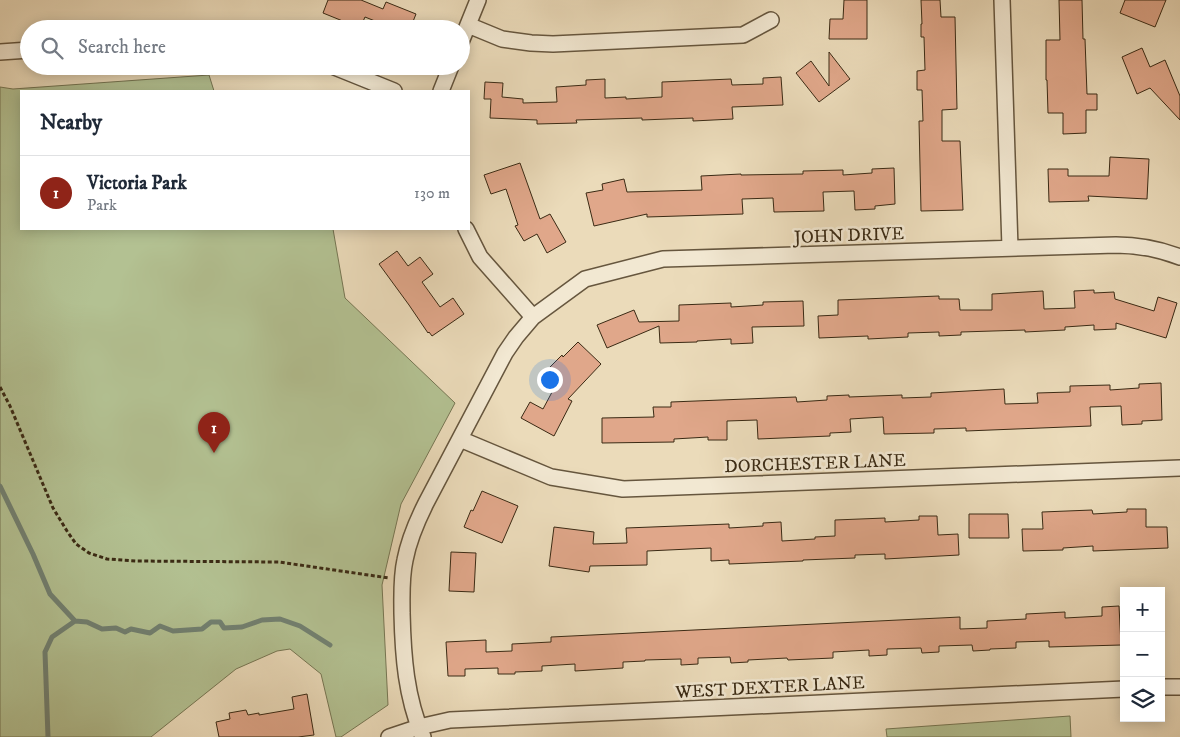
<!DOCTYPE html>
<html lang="en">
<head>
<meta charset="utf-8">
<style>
  :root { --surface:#fff; --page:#f6f6f7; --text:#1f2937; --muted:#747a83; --line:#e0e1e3; --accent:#8f2418 }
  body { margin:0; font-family:"IM FELL DW Pica",serif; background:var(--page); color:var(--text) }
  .controls { position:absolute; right:15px; bottom:15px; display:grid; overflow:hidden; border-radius:0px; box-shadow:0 2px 12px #0003 }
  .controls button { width:45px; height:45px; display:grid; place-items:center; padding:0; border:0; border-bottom:1px solid var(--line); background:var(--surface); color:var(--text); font:25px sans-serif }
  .you { position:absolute; left:549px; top:379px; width:18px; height:18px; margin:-12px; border:4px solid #fff; border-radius:50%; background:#1a73e8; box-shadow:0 0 0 8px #1a73e833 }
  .badge { display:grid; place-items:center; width:32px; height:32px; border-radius:50%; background:var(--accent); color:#fff; font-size:16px; font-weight:700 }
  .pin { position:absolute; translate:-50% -41px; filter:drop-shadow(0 1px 2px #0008) }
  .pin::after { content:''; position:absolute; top:26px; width:18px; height:15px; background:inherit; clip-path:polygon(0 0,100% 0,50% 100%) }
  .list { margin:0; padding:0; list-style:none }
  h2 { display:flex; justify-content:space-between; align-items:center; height:65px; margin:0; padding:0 20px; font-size:21px }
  h2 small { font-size:16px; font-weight:400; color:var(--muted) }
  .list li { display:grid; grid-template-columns:32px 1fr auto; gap:15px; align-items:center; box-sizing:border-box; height:75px; padding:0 20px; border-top:1px solid var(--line) }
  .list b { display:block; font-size:19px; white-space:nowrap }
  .list p { margin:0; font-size:16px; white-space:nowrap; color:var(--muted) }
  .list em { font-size:16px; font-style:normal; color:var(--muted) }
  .icon { flex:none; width:28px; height:28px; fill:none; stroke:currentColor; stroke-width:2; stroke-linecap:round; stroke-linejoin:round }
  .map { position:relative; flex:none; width:1180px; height:737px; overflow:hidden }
  .search { position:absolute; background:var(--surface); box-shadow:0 2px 12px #0003; left:20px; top:20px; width:450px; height:55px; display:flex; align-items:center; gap:12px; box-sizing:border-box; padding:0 18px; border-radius:28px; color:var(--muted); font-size:19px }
  .panel { position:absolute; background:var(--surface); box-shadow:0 2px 12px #0003; left:20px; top:90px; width:450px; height:140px; border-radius:0px }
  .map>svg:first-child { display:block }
</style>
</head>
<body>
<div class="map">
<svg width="1180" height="737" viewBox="0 0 1180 737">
  <rect width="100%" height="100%" fill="#ebdbba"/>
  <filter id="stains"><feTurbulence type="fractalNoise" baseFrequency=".004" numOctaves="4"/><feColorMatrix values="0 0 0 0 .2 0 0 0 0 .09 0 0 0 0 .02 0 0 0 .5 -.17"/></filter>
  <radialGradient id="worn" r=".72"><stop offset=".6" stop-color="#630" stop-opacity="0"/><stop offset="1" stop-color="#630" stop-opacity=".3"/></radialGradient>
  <path fill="#b3c192" stroke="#767653" d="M209 75 214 91H21V229H333L345 298 455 403 401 504 382 585 388 705 341 737H336L321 674 290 649 277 651 236 669 151 737H0V87L13 89Z
    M1070 716 1071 737H887L886 729Z"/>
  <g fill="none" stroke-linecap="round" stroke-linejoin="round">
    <path stroke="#728172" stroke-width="5" d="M0 486 33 554 50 594 75 621
      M48 737 45 652 52 637 75 621 87 622 102 629 116 628 125 632 131 629 150 633 160 626 173 631 202 629 211 622H220L224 628 242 627 262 620 280 619 300 626 330 645"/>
  </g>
  <path fill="#e0a78a" stroke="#3a2a14" d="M328 0H361L383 9 386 2 416 14 410 29H395L365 17 360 28 323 13Z
    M844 0H867V39H829L830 19H843Z
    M921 0H940L941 17H955L957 109 942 110V141H960L963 210 921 211 919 121H923L922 90H917V71L925 70 924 37H921V24H922Z
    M1059 0H1082L1083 39H1085L1087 94H1097V110H1086V133L1063 134V113H1048L1047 80H1046V40H1060Z
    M1125 0H1166L1155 27 1120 13Z
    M1142 48 1150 67 1165 60 1180 96V120L1150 88 1137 94 1122 57Z
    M829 52 850 79 819 102 796 73 811 61 829 86Z
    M781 77 783 105 732 107 733 119 693 121V118L642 120V118L576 120 577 123 537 124V120L490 118 491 99H484L485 82 503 83 502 97 523 99V103L557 102 556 87 586 85V80L605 79V98L626 97V99L662 97V82L731 79 732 85 763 84V78Z
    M1110 157 1149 159 1147 199 1088 196 1089 201 1049 202 1048 169H1068V176H1109Z
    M520 163 540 219 550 214 566 242 547 253 537 234 524 241 515 226 518 225 506 189 491 194 484 175Z
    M894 168 895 204 875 206V209L855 210 854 191 823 192 824 211 774 212 773 198 742 199 743 214 647 217V214L594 226 586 193 603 190 602 184 624 179 627 192 702 190 701 176 741 174V175L803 174V171L843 170V175L872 173V169Z
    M397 251 408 266 420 257 433 274 422 282 440 307 453 298 464 314 432 336 429 332 428 333 409 305 379 264Z
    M1094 290V293L1114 292 1115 299 1154 311 1158 297 1177 303 1166 338 1116 323V329L1094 330V325L1065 327V330L1025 332V330L961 332V335L939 336V332L908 333V337L868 339V336L819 338 818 316 838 315V300L939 296V299H959L960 310H992V294L1043 291 1044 309 1075 308 1074 291Z
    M803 301 804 326 752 327 753 343 731 344V339L697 341V342L660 343 659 326 607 348 597 325 634 310 639 322 679 321V305L731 303V307L763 305V302Z
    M578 342 601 364 568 399 572 401 554 436 521 418 530 402 543 409 559 379 548 369 562 355 563 357Z
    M1161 383 1162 420 1142 421V424L1122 425 1121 406 1090 407 1091 426 966 431V428L934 429V433L884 434 883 417 850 419 851 432 830 433V436L758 439 757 420 727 421V440H708V437L674 439V442L602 443V418L654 417 653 407H671V402L796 397 797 402 827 400V396L849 395V397L902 395V398L931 397V393L1004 389 1005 404 1038 403 1037 393 1070 392V386L1110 385V390L1139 388V384Z
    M482 491 518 506 502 543 464 527 471 510 473 511Z
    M1127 509H1146V527H1167L1168 548 1093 551V546L1063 548V550L1023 551 1022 529H1043L1042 512 1092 510 1093 514 1127 512Z
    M969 514H1008L1009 538H969Z
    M919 516H937L938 535 958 534 959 555 885 559V554L855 555V558L803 560V561L729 564V560L711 561V548L647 551V565L590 566 589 572 549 566 554 527 594 532 593 544 627 543 626 528 729 524V528L763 526V523L781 522 782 541 815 539V537L835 536V520L885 518V522L919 520Z
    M451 552 476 553 474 592 449 591Z
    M1119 606 1121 645 1049 647V641L1016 642V648L990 649V650L973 651 972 645 939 646V652L922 653 921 648 887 649V655L869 656V650L833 652V658L788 660 787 658 748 660V662L731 663 730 657 698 658V664L681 665V659L645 660V661L623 662V668L575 671V664L542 666V671L515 672V674H498V668L465 669V676H448L446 642 486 640V652L512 651V644L551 642V637L960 617V629L987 628V621L1026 619V614L1065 612V618L1102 616V607Z
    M307 694 314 735 298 737H219L216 722 230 719 229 713 246 710 248 715 259 713V715L294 709 292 697Z"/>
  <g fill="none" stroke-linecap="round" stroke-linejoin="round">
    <defs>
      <path id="minor" d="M1002 0 1010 248
        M468 25 502 39 531 43 553 44 743 35 771 20
        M461 42 478 0
        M0 52 29 50
        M332 66 394 91
        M441 91 451 66
        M466 229 480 257 533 317
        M460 439 551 477 623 489 1180 468
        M1161 687H1180
        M389 737 419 727 450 720 1124 689
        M423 737C406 697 403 657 402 613 402 595 401 578 405 560 409 539 417 521 426 503L505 353 516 337 533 317 585 279 663 259 1116 245C1139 245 1159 249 1180 257"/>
    </defs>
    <use href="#minor" stroke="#66563e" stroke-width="18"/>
    <path stroke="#3a2a14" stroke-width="3" stroke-dasharray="4 2.5" stroke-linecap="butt" d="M0 387 10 406 53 508 67 531 76 544 89 553 107 559 136 561 279 562 389 578"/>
    <use href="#minor" stroke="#f2e8d2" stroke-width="15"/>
  </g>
  <g text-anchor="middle" stroke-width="5" stroke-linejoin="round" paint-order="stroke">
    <g font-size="18" fill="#3a2a14" stroke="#f2e8d2">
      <text transform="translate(849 235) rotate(-2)" y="6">JOHN DRIVE</text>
      <text transform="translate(815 463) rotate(-2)" y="6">DORCHESTER LANE</text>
      <text transform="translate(770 687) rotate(-3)" y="6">WEST DEXTER LANE</text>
    </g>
  </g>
  <rect width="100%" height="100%" filter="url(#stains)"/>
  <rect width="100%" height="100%" fill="url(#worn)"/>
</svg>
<div class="controls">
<button>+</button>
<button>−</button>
<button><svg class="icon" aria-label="layers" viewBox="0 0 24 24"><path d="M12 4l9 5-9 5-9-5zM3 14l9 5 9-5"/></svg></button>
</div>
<div class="you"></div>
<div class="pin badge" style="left:214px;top:453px">1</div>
<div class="search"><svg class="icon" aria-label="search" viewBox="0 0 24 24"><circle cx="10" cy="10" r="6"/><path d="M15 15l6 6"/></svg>Search here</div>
<section class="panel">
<h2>Nearby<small></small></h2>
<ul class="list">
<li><span class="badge">1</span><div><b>Victoria Park</b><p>Park</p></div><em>130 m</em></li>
</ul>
</section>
</div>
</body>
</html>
